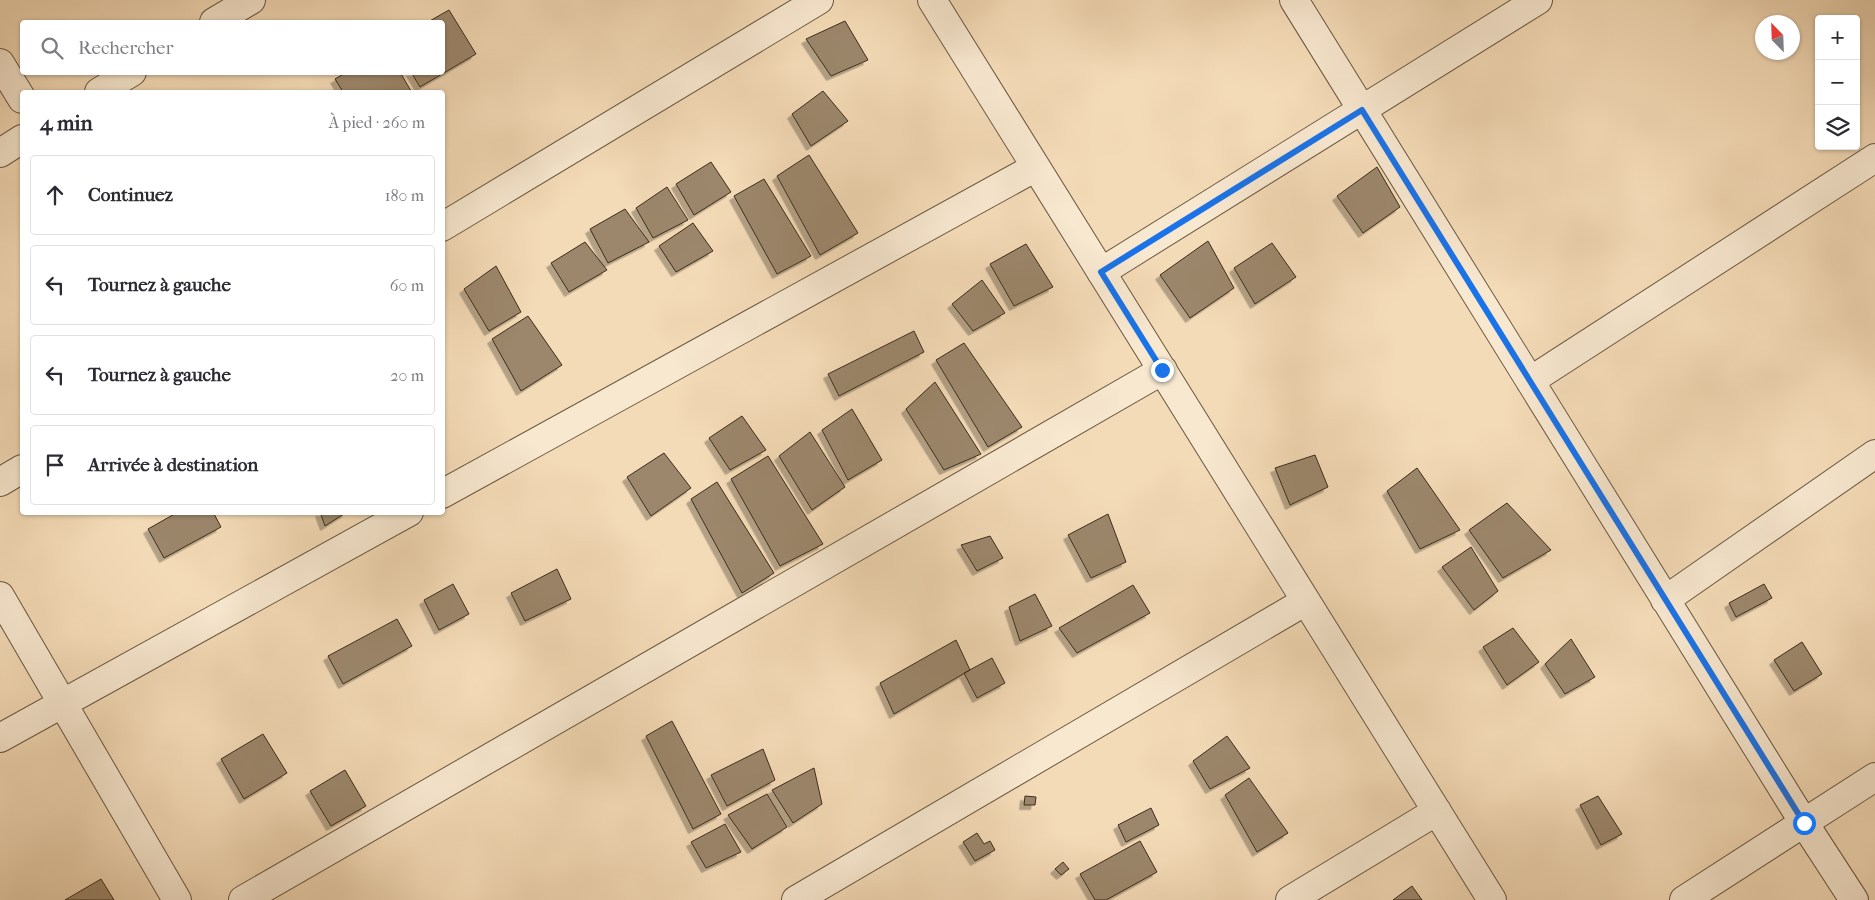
<!DOCTYPE html>
<html lang="fr">
<head>
<meta charset="utf-8">
<style>
  :root { --surface:#fff; --page:#f7f7f7; --text:#2b2b33; --muted:#7c7c81; --line:#e1e1e2 }
  body { margin:0; font-family:"IM FELL French Canon",serif; background:var(--page); color:var(--text) }
  .controls { position:absolute; right:15px; top:15px; display:grid; overflow:hidden; border-radius:5px; box-shadow:0 1px 4px #0004 }
  .controls button { width:45px; height:45px; display:grid; place-items:center; padding:0; border:0; border-bottom:1px solid var(--line); background:var(--surface); color:var(--text); font:25px sans-serif }
  .compass { position:absolute; left:1755px; top:15px; width:45px; height:45px; border-radius:50%; background:var(--surface); box-shadow:0 1px 4px #0004; rotate:337deg }
  .stop { position:absolute; width:15px; height:15px; margin:-11px; border:4px solid #1a73e8; border-radius:50%; background:#fff }
  .stop.end { background:#1a73e8; border-color:#fff; box-shadow:0 1px 5px #0008 }
  .list { margin:0; padding:0; list-style:none }
  h2 { display:flex; justify-content:space-between; align-items:center; height:65px; margin:0; padding:0 20px; font-size:21px }
  h2 small { font-size:16px; font-weight:400; color:var(--muted) }
  .list li { display:grid; grid-template-columns:32px 1fr auto; gap:15px; align-items:center; box-sizing:border-box; height:80px; margin:0 10px 10px; padding:0 10px; border:1px solid var(--line); border-radius:5px }
  .list b { display:block; font-size:19px; white-space:nowrap }
  .list em { font-size:16px; font-style:normal; color:var(--muted) }
  .icon { flex:none; width:28px; height:28px; fill:none; stroke:currentColor; stroke-width:2; stroke-linecap:round; stroke-linejoin:round }
  .map { position:relative; flex:none; width:1875px; height:900px; overflow:hidden }
  .search { position:absolute; background:var(--surface); box-shadow:0 1px 4px #0004; left:20px; top:20px; width:425px; height:55px; display:flex; align-items:center; gap:12px; box-sizing:border-box; padding:0 18px; border-radius:5px; color:var(--muted); font-size:19px }
  .panel { position:absolute; background:var(--surface); box-shadow:0 1px 4px #0004; left:20px; top:90px; width:425px; height:425px; border-radius:5px }
  .map>svg:first-child { display:block }
</style>
</head>
<body>
<div class="map">
<svg width="1875" height="900" viewBox="0 0 1875 900">
  <defs>
    <filter id="shadow"><feDropShadow dx="-4.5" dy="4.5" stdDeviation="0" flood-color="#0004"/></filter>
  </defs>
  <rect width="100%" height="100%" fill="#f4dbb7"/>
  <filter id="stains"><feTurbulence type="fractalNoise" baseFrequency=".004" numOctaves="4"/><feColorMatrix values="0 0 0 0 .2 0 0 0 0 .09 0 0 0 0 .02 0 0 0 .5 -.17"/></filter>
  <radialGradient id="worn" r=".72"><stop offset=".6" stop-color="#630" stop-opacity="0"/><stop offset="1" stop-color="#630" stop-opacity=".3"/></radialGradient>
  <path fill="#9c876c" stroke="#3c2c1b" filter="url(#shadow)" d="M449 10 476 54 420 87 411 72H442V22H428Z
    M845 21 868 60 831 76 806 39Z
    M347 72H400L411 91 408 92H343L335 79Z
    M823 91 848 121 811 146 792 114Z
    M809 155 858 233 820 255 777 176Z
    M711 162 731 192 694 215 676 184Z
    M1377 167 1400 207 1363 233 1337 196Z
    M764 179 811 256 777 274 734 196Z
    M667 187 688 220 653 238 636 208Z
    M625 209 649 242 608 263 590 229Z
    M693 223 713 251 676 272 659 246Z
    M1208 241 1234 288 1190 318 1160 275Z
    M585 242 607 270 569 292 551 263Z
    M1272 243 1296 277 1255 304 1234 268Z
    M1026 244 1053 287 1014 306 990 264Z
    M496 266 521 312 489 331 464 289Z
    M982 280 1005 313 973 331 952 304Z
    M528 316 562 365 521 391 492 339Z
    M914 331 924 352 839 396 828 374Z
    M964 343 1022 427 988 447 936 360Z
    M935 382 981 454 944 470 906 409Z
    M852 409 882 460 848 480 822 430Z
    M742 416 766 450 730 470 709 438Z
    M810 432 845 487 812 510 779 456Z
    M664 453 691 488 651 516 627 477Z
    M1315 455 1328 487 1290 505 1275 468Z
    M768 456 823 544 780 566 731 479Z
    M1417 468 1460 530 1420 549 1387 491Z
    M717 482 774 573 742 593 691 499Z
    M1507 503 1551 550 1503 578 1469 530Z
    M178 512H213L221 527 164 558 148 529Z
    M320 512H347L325 526Z
    M1108 514 1126 562 1091 578 1068 535Z
    M990 536 1003 558 977 571 961 545Z
    M1471 547 1498 591 1474 610 1442 567Z
    M557 569 571 599 525 621 511 593Z
    M453 584 469 614 439 630 424 600Z
    M1764 584 1772 598 1736 617 1729 603Z
    M1133 585 1150 613 1077 653 1059 628Z
    M1035 594 1052 626 1020 641 1009 607Z
    M397 619 412 646 343 684 328 656Z
    M1513 628 1539 662 1507 685 1483 647Z
    M1571 639 1595 677 1565 694 1545 664Z
    M956 640 970 670 894 714 880 683Z
    M1802 642 1822 674 1794 691 1774 660Z
    M992 658 1005 683 977 698 964 673Z
    M672 721 721 814 693 829 646 736Z
    M263 734 287 773 244 799 221 759Z
    M1227 736 1250 768 1210 789 1193 761Z
    M763 749 775 780 727 806 711 775Z
    M814 768 822 804 793 823 772 790Z
    M345 770 366 806 331 826 310 791Z
    M1249 778 1288 833 1257 852 1225 795Z
    M767 794 787 827 752 849 728 815Z
    M1025 796 1036 797 1035 805H1024Z
    M1598 796 1622 834 1601 845 1580 805Z
    M1151 808 1159 825 1126 842 1118 825Z
    M725 824 741 852 706 868 691 842Z
    M977 833 984 844 990 841 995 850 975 861 963 842Z
    M1140 841 1157 872 1106 900H1095L1080 874Z
    M1063 862 1069 869 1061 875 1055 869Z
    M101 879 114 900H65Z
    M1412 886 1422 900H1393Z"/>
  <g fill="none" stroke-linecap="round" stroke-linejoin="round">
    <defs>
      <path id="street" d="M932 0 1492 900
        M1294 0 1804 823 1854 900
        M214 22 251 0
        M0 63 22 99
        M99 92 132 72
        M0 153 22 139
        M442 227 819 0
        M1101 272 1538 0
        M1530 381 1875 158
        M0 482 22 469
        M442 494 1036 167
        M0 596 177 900
        M1665 600 1875 454
        M0 738 409 512
        M243 900 1163 370
        M796 900 1306 601
        M1290 900 1437 811
        M1684 900 1875 777"/>
    </defs>
    <use href="#street" stroke="#6a5842" stroke-width="30"/>
    <use href="#street" stroke="#f8e8d0" stroke-width="28"/>
  </g>
  <g fill="none" stroke-linecap="round" stroke-linejoin="round">
    <path stroke="#1a73e8" stroke-width="6" d="M1162 370 1101 272 1362 110 1804 823"/>
  </g>
  <rect width="100%" height="100%" filter="url(#stains)"/>
  <rect width="100%" height="100%" fill="url(#worn)"/>
</svg>
<div class="controls">
<button>+</button>
<button>−</button>
<button><svg class="icon" aria-label="layers" viewBox="0 0 24 24"><path d="M12 4l9 5-9 5-9-5zM3 14l9 5 9-5"/></svg></button>
</div>
<svg class="compass" viewBox="-18 -18 36 36"><path d="M0-13l5 13h-10z" fill="#e53935"/><path d="M0 13l5-13h-10z" fill="#7c7c81"/></svg>
<div class="stop" style="left:1804px;top:823px"></div>
<div class="stop end" style="left:1162px;top:370px"></div>
<div class="search"><svg class="icon" aria-label="search" viewBox="0 0 24 24"><circle cx="10" cy="10" r="6"/><path d="M15 15l6 6"/></svg>Rechercher</div>
<section class="panel">
<h2>4 min<small>À pied · 260 m</small></h2>
<ul class="list">
<li><svg class="icon" aria-label="ahead" viewBox="0 0 24 24"><path d="M12 20V5M6 11l6-6 6 6"/></svg><div><b>Continuez</b></div><em>180 m</em></li>
<li><svg class="icon" aria-label="left" viewBox="0 0 24 24"><path d="M17 20v-9H6M10 6l-5 5 5 5"/></svg><div><b>Tournez à gauche</b></div><em>60 m</em></li>
<li><svg class="icon" aria-label="left" viewBox="0 0 24 24"><path d="M17 20v-9H6M10 6l-5 5 5 5"/></svg><div><b>Tournez à gauche</b></div><em>20 m</em></li>
<li><svg class="icon" aria-label="arrive" viewBox="0 0 24 24"><path d="M6 21V4h12l-3 4 3 4H6"/></svg><div><b>Arrivée à destination</b></div></li>
</ul>
</section>
</div>
</body>
</html>
